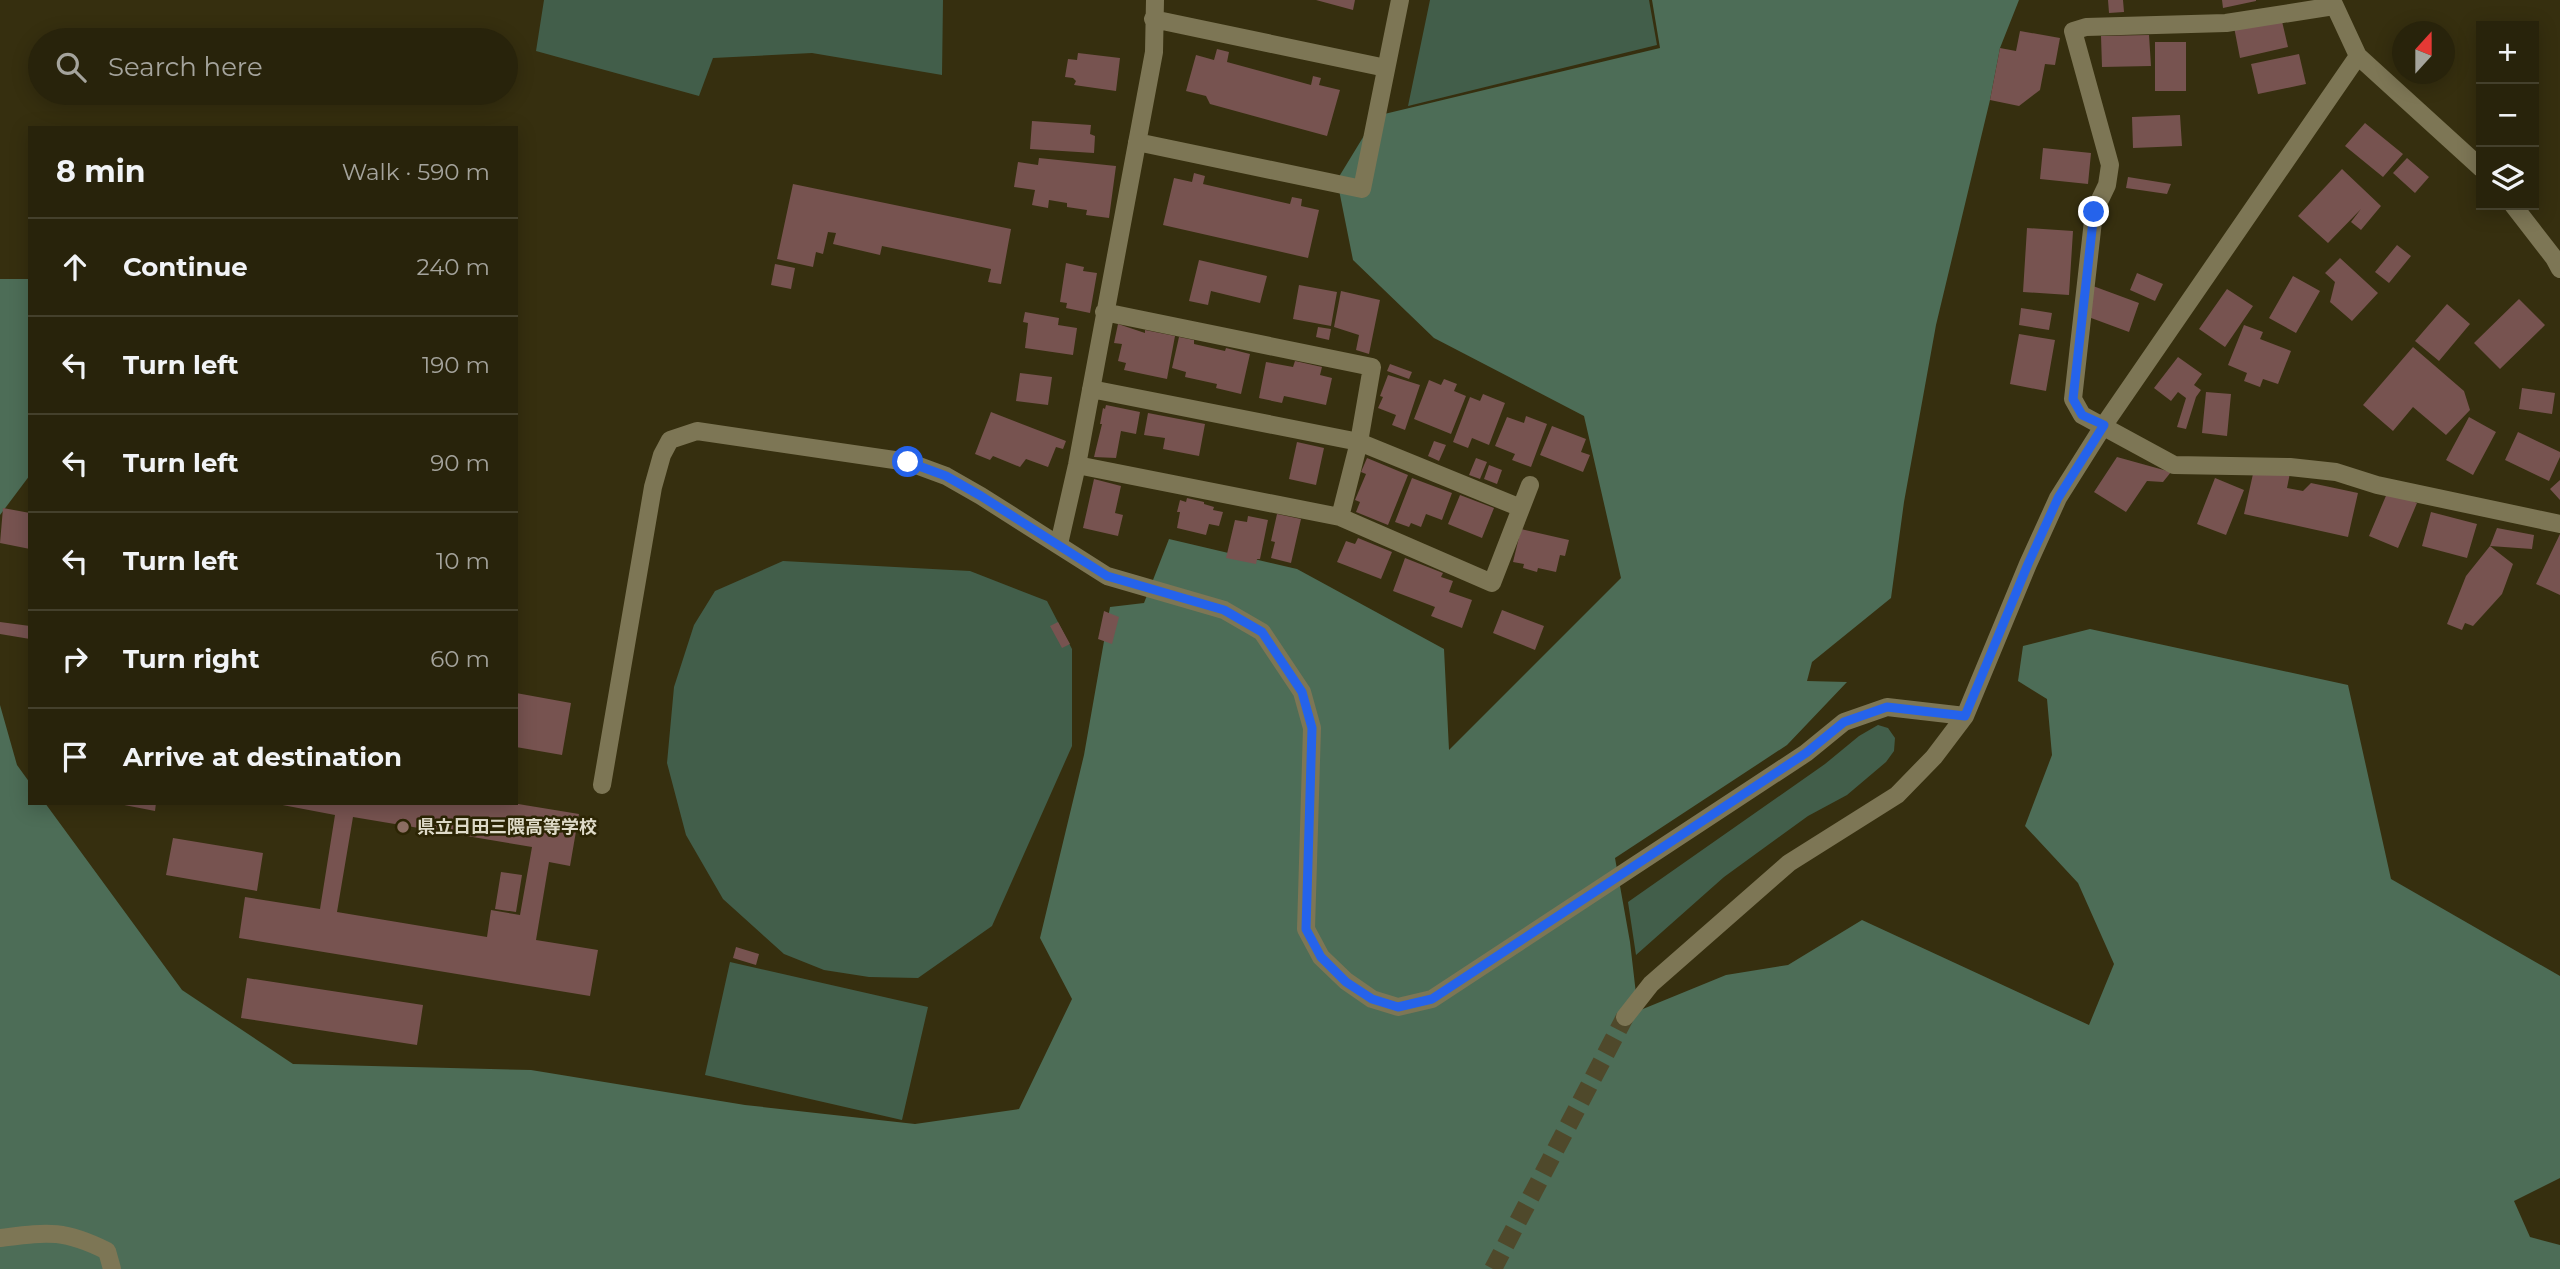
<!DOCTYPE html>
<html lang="en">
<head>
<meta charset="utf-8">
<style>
  :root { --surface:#28230b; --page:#342f19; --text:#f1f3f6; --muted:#a5a49d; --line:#44402c }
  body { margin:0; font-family:Montserrat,"Noto Sans JP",sans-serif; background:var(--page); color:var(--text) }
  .controls { position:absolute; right:21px; top:21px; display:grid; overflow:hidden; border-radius:0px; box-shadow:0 4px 18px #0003 }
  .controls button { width:63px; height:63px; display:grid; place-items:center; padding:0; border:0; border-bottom:2px solid var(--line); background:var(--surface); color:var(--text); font:35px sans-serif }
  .compass { position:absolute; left:2392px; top:21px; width:63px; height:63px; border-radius:50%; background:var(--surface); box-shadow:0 4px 18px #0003; rotate:21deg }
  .stop { position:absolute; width:21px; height:21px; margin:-16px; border:5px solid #2563eb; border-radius:50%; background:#fff }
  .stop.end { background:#2563eb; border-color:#fff; box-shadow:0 2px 7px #0008 }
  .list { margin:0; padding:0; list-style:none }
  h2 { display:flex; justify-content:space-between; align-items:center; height:91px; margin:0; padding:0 28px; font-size:30px }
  h2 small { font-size:23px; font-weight:400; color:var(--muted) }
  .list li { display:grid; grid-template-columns:46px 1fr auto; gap:21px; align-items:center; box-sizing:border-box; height:98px; padding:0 28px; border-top:2px solid var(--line) }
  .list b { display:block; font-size:26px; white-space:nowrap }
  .list em { font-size:23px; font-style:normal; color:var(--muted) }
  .icon { flex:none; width:38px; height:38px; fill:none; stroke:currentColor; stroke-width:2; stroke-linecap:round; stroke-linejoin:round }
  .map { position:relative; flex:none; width:2560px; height:1269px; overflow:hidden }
  .search { position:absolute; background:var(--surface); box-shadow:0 4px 18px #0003; left:28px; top:28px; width:490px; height:77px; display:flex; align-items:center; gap:18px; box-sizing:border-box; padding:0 24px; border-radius:38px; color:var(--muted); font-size:26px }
  .panel { position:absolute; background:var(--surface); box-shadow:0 4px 18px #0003; left:28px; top:126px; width:490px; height:679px; border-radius:0px }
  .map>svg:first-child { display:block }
</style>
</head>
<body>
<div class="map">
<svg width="2560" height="1269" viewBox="0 0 2560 1269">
  <rect width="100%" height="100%" fill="#362f0f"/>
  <path fill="#425e4a" d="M544 0H943L942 75 812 53 713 58 699 96 536 51Z
    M1430 0H1649L1657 45 1408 106Z
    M783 561 970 571 1047 601 1072 649V746L992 926 918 978 869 977 824 970 784 954 723 899 686 835 667 763 674 687 694 625 715 591Z
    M1878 725 1888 728 1895 738 1894 751 1886 762 1847 795 1808 816 1724 877 1636 955 1628 902 1825 764 1859 736Z
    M730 962 928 1007 902 1120 705 1075Z"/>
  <path fill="#4d6d57" d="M1652 0H2019L2000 48 1990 100 1936 325 1904 502 1891 598 1812 662 1807 681 1847 682 1787 745 1615 858 1630 942 1638 1011 1726 975 1788 965 1862 920 2089 1025 2114 964 2078 883 2025 826 2052 755 2047 699 2018 681 2023 646 2090 629 2348 685 2391 879 2560 976V1178L2514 1201 2530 1237 2560 1245V1269H0V705L17 765 30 783V803H45L182 990 293 1064 531 1070 745 1105 915 1124 1019 1109 1072 999 1040 938 1084 755 1110 607 1144 603 1169 539 1297 569 1444 649 1449 750 1621 578 1584 416 1434 338 1353 260 1337 180 1376 116 1660 48Z
    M0 279H30V475L0 515Z"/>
  <path fill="#775350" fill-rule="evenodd" d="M1316 0H1355L1353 10Z
    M2108 0H2123L2124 12 2109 13Z
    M2222 0H2256V1L2223 8Z
    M2281 17 2288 47 2240 58 2234 27Z
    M2020 31 2060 38 2055 65 2045 64 2040 90 2019 106 1990 100 2000 48 2016 51Z
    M2149 35 2151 66 2102 67 2101 36Z
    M2155 42H2186V91H2155Z
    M1217 49 1229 52 1227 62 1311 85 1313 76 1321 78 1319 85 1340 90 1327 136 1210 104 1206 96 1186 91 1196 55 1214 60Z
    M1078 53 1120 58 1116 91 1074 85 1076 81 1073 78 1065 77 1068 59 1077 60Z
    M2299 54 2306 84 2258 94 2251 64Z
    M2180 115 2182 146 2133 148 2132 117Z
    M1032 121 1091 125 1090 134 1095 136 1094 153 1030 149Z
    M2365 123 2403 154 2383 177 2345 146Z
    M2043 148 2091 153 2088 184 2040 179Z
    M1039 158 1116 166 1109 218 1086 215 1087 210 1067 207V203L1049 200 1048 208 1032 205 1035 190 1014 187 1018 162 1038 165Z
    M2407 158 2429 177 2415 193 2393 173Z
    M2342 169 2381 206 2361 230 2351 222 2361 209 2328 243 2298 216Z
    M1194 173 1205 176 1203 184 1290 204 1292 197 1302 199 1301 206 1319 210 1308 258 1163 225 1174 178 1192 182Z
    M2128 177 2171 184 2167 194 2126 188Z
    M793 184 1011 229 1001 284 988 282 991 269 882 246 880 255 833 244 836 233 828 232 823 254 816 252 813 267 777 259Z
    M2027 228 2073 231 2069 295 2023 292Z
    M2397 245 2411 256 2389 283 2375 272Z
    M2340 258 2378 293 2352 321 2330 302 2335 282 2325 273Z
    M1199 260 1267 276 1260 303 1211 291 1208 305 1189 301Z
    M1066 263 1084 267 1083 271 1097 273 1090 313 1066 308 1067 303 1060 302Z
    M775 264 795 268 791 289 771 285Z
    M2137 273 2163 284 2155 301 2130 290Z
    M2293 276 2320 291 2296 333 2269 318Z
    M1299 285 1337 292 1331 326 1293 319Z
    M2093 286 2139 303 2129 332 2083 315Z
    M2227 289 2253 306 2225 347 2199 329Z
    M1341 291 1380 300 1369 354 1356 350 1359 335 1334 327Z
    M2519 299 2545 325 2500 369 2474 343Z
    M2447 304 2470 324 2439 361 2415 341Z
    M2021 308 2052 313 2049 330 2019 325Z
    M1025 312 1059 318 1058 325 1077 328 1073 355 1025 348 1028 323 1023 322Z
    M1118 324 1145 333V330L1175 336 1167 379 1124 370 1126 363 1118 361 1122 344 1114 343Z
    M2244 325 2263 332 2260 339 2291 351 2278 384 2263 379 2260 387 2244 381 2247 373 2228 365Z
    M1318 327 1331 329 1329 340 1316 337Z
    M2019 334 2055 340 2046 391 2010 384Z
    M1179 337 1194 340V344L1225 351 1226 348 1250 354 1241 394 1216 388 1217 384 1185 377 1186 372 1172 368Z
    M2413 347 2464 391 2470 410 2446 435 2413 407 2393 431 2363 405Z
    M2178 357 2202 374 2194 385 2201 390 2196 397 2186 429 2177 427 2186 398 2178 392 2171 401 2154 388Z
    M1295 361 1322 367 1320 375 1332 378 1326 405 1284 396 1282 403 1259 398 1266 362 1293 367Z
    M1390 364 1412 372 1409 379 1387 371Z
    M1020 373 1052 377 1048 405 1016 401Z
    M1388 375 1420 385 1405 430 1392 425 1396 415 1378 408 1383 397 1380 396Z
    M1444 379 1457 384 1454 391 1466 396 1451 434 1414 419 1429 380 1441 385Z
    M2522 388 2555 393 2552 414 2519 409Z
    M2206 392 2231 394 2227 436 2202 433Z
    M1483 394 1505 403 1489 445 1472 438 1468 448 1453 442 1470 397 1480 401Z
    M1106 405 1140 412 1136 434 1121 431 1116 458 1094 457 1102 424H1100L1103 408 1105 409Z
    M991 412 1066 441 1063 449 1056 447 1048 467 1026 459 1020 467 993 456 990 460 975 454Z
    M1148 413 1205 424 1199 456 1163 449 1165 438 1144 435Z
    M1526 416 1547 424 1531 467 1512 460 1515 454 1495 446 1507 417 1524 423Z
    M2469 417 2496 432 2473 475 2446 460Z
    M1552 426 1586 439 1581 452 1590 455 1583 472 1540 455Z
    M2518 432 2560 452V457L2549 481 2505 460Z
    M1434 441 1446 445 1439 461 1428 456Z
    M1297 442 1324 448 1316 485 1289 479Z
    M2117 457 2171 472 2163 482 2147 481 2126 512 2094 492Z
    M1367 458 1408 475 1388 525 1356 512 1360 502 1355 500 1366 474 1361 472Z
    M1476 458 1487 462 1480 479 1469 475Z
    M1489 465 1502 470 1497 484 1484 479Z
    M2255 465 2290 473 2287 488 2303 491 2311 483 2358 493 2348 537 2244 514Z
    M1412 478 1452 493 1442 520 1426 514 1421 527 1411 523 1409 527 1395 522Z
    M2215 478 2244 490 2226 535 2197 524Z
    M1094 479 1121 486 1115 513 1123 515 1118 536 1083 528Z
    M2560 480V500L2550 489Z
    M2388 491 2417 503 2398 548 2369 536Z
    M1460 495 1494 508 1482 538 1448 524Z
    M1187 498 1204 502V504L1214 507 1213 510 1223 512 1219 526 1209 524 1206 535 1177 528 1180 512H1177L1180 500 1186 502Z
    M3 508 30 513V549L0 543Z
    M2431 512 2477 524 2467 558 2422 546Z
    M1277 514 1301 519 1291 563 1271 558 1275 542 1271 541Z
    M1248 516 1268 520 1260 559H1257L1256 564 1226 558 1235 520 1247 522Z
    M2497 528 2534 535 2532 549 2490 546 2513 564 2502 594 2473 626 2465 623 2462 630 2447 624 2466 576 2490 546Z
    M1521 529 1569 540 1565 556 1560 555 1556 572 1538 568 1537 572 1523 568 1524 564 1513 562Z
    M2560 534V595L2536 584Z
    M1358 538 1392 552 1381 579 1337 562 1346 541 1355 544Z
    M1405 558 1443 573 1441 577 1453 581 1449 592 1472 600 1462 628 1431 616 1435 607 1393 591Z
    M1502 610 1544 626 1535 650 1493 633Z
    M1104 611 1119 617 1112 644 1098 639Z
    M0 622 30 626V639L0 634Z
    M1058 622 1070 644 1062 648 1050 626Z
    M516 693 571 703 562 755 516 747Z
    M114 803H156L155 811Z
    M272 803H512L579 814 570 866 549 862 536 940 598 950 590 996 239 938 245 897 320 909 335 815ZM353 817 532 847 520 915 491 910 487 937 337 912Z
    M173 838 263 853 257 891 166 875Z
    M501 872 522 875 516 912 495 909Z
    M736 947 759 954 756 965 733 958Z
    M247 978 423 1005 417 1045 241 1018Z"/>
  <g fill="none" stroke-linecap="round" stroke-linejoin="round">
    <path stroke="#4f492b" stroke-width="18" stroke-dasharray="18 9" stroke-linecap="butt" d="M1493 1269 1625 1017"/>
    <path stroke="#7d7655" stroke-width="18" d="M2332 0 2358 56 2481 168
      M2334 6 2226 23 2086 27 2073 31 2110 165 2107 185 2094 212 2073 399 2082 415 2174 465 2290 467 2336 472 2377 485 2560 524
      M1153 19 1386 68
      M1137 142 1362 189 1400 0
      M2513 205 2554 258 2560 269
      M1104 312 1372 367 1359 442 1340 517
      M1091 389 1359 442 1521 508
      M1077 465 1340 517 1492 583 1530 485
      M1059 544 1077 465 1154 52 1155 0
      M602 785 653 487 662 455 670 440 697 431 908 462 946 476 981 496 1107 576 1224 610 1262 632 1302 692 1312 728 1306 929 1321 957 1346 981 1372 999 1398 1007 1432 999 1806 753 1844 722 1887 707 1965 716
      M1625 1017 1651 984 1789 863 1897 795 1934 757 1965 716 2028 564 2058 498 2104 425 2358 56
      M0 1238C48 1232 63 1229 107 1251L112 1269"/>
  </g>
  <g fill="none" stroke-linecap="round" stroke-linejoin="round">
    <path stroke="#2563eb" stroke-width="9" d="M908 462 946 476 981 496 1107 576 1224 610 1262 632 1302 692 1312 728 1306 929 1321 957 1346 982 1372 999 1398 1007 1432 999 1806 753 1844 722 1887 707 1965 716 2028 564 2058 498 2104 425 2082 415 2073 399 2094 212"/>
  </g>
  <circle fill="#8d6e63" stroke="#2c2504" stroke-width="2.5" cx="403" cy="827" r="7"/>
  <g text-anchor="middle" stroke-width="5" stroke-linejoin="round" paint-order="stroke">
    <g font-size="18" font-weight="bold" fill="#dfdbc9" stroke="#2c2504" text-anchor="start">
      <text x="417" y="833">県立日田三隈高等学校</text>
    </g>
  </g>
</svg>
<div class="controls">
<button>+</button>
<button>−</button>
<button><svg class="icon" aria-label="layers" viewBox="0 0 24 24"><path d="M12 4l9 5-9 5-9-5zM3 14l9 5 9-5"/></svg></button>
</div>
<svg class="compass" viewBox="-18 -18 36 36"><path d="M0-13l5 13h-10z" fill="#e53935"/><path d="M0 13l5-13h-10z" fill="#a5a49d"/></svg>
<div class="stop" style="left:908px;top:462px"></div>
<div class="stop end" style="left:2094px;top:212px"></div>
<div class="search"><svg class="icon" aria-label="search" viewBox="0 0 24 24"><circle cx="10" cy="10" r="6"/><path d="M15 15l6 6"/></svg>Search here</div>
<section class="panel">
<h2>8 min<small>Walk · 590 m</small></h2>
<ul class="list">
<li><svg class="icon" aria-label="ahead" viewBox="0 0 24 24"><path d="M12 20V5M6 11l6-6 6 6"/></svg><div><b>Continue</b></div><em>240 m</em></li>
<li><svg class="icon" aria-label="left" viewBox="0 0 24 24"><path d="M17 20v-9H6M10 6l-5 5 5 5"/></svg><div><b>Turn left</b></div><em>190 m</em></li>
<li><svg class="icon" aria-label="left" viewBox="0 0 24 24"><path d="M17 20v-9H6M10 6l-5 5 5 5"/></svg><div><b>Turn left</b></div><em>90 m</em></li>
<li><svg class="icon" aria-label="left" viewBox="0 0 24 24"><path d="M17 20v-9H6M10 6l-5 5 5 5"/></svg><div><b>Turn left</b></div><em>10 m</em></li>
<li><svg class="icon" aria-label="right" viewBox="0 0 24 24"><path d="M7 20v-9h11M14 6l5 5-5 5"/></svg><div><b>Turn right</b></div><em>60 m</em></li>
<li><svg class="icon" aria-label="arrive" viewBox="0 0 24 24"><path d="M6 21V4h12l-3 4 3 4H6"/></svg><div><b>Arrive at destination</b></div></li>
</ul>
</section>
</div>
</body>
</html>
